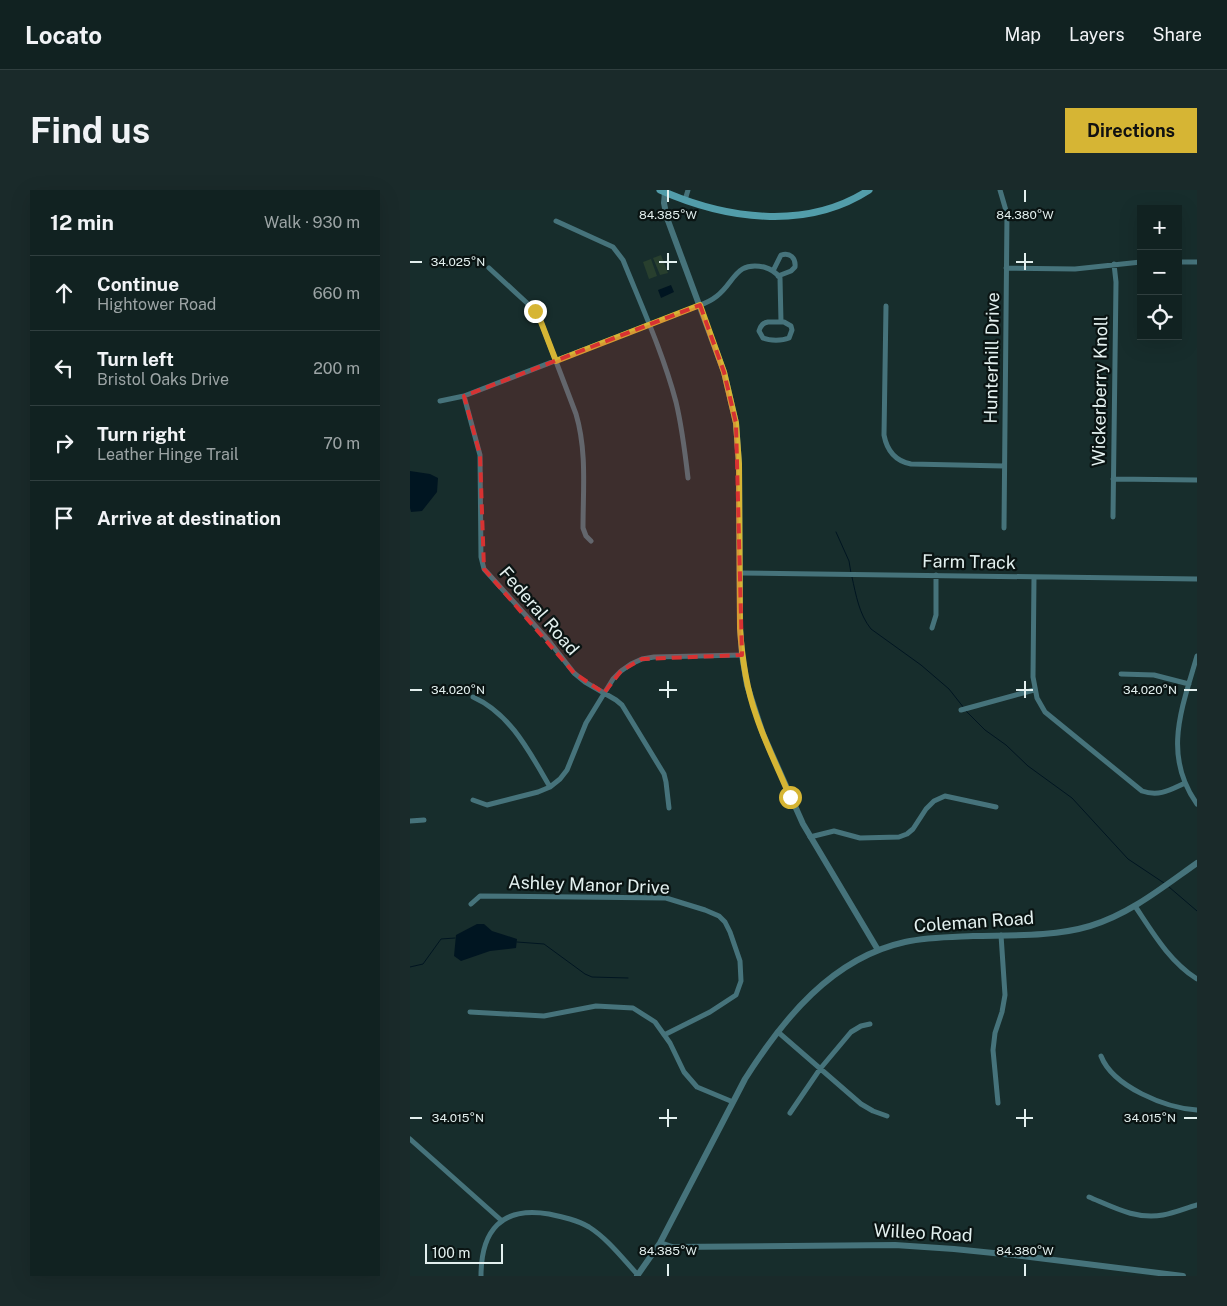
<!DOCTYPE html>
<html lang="en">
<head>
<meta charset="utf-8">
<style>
  :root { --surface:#112221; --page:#1a2a2a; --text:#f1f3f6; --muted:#9ca4a5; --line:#303f3f; --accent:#d6b534 }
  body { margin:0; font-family:"Public Sans",sans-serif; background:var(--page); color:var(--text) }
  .controls { position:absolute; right:15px; top:15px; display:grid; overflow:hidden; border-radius:0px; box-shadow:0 5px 20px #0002 }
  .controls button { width:45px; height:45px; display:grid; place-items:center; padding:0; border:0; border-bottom:1px solid var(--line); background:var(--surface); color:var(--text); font:25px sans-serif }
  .scale { position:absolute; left:15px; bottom:12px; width:78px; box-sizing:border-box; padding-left:5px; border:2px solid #e3f0ef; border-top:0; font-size:14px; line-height:18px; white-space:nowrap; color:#e3f0ef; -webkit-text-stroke:4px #0a1413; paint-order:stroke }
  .stop { position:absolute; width:15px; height:15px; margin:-11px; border:4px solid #d6b534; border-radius:50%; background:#fff }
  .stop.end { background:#d6b534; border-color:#fff; box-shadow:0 1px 5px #0008 }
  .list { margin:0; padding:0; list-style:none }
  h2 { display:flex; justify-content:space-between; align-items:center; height:65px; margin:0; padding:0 20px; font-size:21px }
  h2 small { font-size:16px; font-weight:400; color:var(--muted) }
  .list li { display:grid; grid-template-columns:32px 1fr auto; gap:15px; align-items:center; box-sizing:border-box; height:75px; padding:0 20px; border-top:1px solid var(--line) }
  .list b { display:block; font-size:19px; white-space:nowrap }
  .list p { margin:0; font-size:16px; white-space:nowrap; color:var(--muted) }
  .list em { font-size:16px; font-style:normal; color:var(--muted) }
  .icon { flex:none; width:28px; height:28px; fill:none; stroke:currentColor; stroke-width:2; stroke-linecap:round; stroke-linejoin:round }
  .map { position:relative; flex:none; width:787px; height:1086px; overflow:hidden; border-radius:0px }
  header { display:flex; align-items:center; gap:30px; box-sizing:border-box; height:70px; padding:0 25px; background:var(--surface); border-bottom:1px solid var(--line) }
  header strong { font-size:24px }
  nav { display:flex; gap:28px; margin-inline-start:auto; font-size:18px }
  .intro { display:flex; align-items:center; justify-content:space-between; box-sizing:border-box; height:120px; padding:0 30px }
  h1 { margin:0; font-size:35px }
  .button { padding:12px 22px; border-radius:0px; background:var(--accent); color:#111; font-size:18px; font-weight:700 }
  main { display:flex; gap:30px; padding:0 30px }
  aside { flex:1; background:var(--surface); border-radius:0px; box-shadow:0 5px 20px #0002 }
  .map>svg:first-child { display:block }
</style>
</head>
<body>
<header>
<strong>Locato</strong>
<nav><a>Map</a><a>Layers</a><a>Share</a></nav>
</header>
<div class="intro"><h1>Find us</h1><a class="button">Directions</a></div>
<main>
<aside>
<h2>12 min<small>Walk · 930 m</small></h2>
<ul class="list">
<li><svg class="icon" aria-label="ahead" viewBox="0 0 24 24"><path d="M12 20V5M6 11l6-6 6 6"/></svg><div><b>Continue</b><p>Hightower Road</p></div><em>660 m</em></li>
<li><svg class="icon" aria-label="left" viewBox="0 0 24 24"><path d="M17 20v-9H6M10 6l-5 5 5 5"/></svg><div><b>Turn left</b><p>Bristol Oaks Drive</p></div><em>200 m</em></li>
<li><svg class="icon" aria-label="right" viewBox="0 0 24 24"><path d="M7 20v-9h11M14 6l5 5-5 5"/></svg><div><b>Turn right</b><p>Leather Hinge Trail</p></div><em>70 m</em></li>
<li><svg class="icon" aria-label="arrive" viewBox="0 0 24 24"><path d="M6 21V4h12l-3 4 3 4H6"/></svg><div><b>Arrive at destination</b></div></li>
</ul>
</aside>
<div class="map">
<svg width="787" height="1086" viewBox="0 0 787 1086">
  <rect width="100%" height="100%" fill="#172d2c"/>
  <path fill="#283f2e" d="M251 65 258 83 250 85 243 68Z
    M241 69 247 86 239 89 233 72Z"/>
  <path fill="#001521" d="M261 95 264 102 251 108 248 100Z
    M0 281 20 284 28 288 27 302 12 321 1 322 0 318Z
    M67 734H74L82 741 107 749 106 758 80 761 51 771 44 766 46 745Z"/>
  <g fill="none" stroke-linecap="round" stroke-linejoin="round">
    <path stroke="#001521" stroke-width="1" d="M426 342 439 371 441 383
      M442 387C446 405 449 424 461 439L511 475 539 499 554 518
      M556 521 575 540 596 555 618 576 662 608 718 669 754 693
      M759 697 787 721
      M107 752 134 754 175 784 182 787 218 788
      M0 777 13 774 31 749 45 748"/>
    <path stroke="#46737b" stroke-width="5" d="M590 0 597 24 594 338
      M275 10 278 0
      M146 31 203 57 213 70C232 117 253 163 266 212 272 237 275 262 278 288
      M768 72H787
      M79 78 117 113 131 132 166 224C177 261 173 300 173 338L176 346 181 351
      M596 78 665 79 731 72
      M363 81 371 65C380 62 386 68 385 77L381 81 368 86
      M476 116 474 245C477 261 485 271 501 274L594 276
      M358 132H374L381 136 382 140 379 148C372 151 360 151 353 148L349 141C351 135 353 133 358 132Z
      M54 206 70 265 71 367 74 379 139 451 164 483 175 492 206 510 212 515 254 584 256 592 259 618
      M30 211 54 206 290 115C296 113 302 110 307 106 325 92 325 71 354 77 361 79 366 82 370 88L371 132
      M703 289 787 290
      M703 327 706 92 704 74
      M330 383 787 389
      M624 387 623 487 627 508 635 522 732 601C749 607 760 600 775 593
      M522 438 526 425V385
      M787 466C772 518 752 565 787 614
      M711 484 744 485 779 494
      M63 507C101 524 120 563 140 597
      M551 520 624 500
      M63 610 77 615 128 602 140 597 150 589 157 580 176 533 203 489 211 481 221 474 232 469 244 467 332 465
      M0 631 14 630
      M400 647 424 641 450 648 489 647 497 644 503 639 516 619 524 611 535 606 586 617
      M61 714 70 706 256 708 295 720 309 726 315 732 320 742 330 771 331 791 326 805 300 822 254 845
      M725 716C743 743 759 771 787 789
      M60 822 134 826 186 816 223 818 245 832 260 853 274 882 287 897 323 912
      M368 842 451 914 463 921 477 926
      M691 866C703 897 756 918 787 920
      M588 913 583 860 585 843 592 822 595 805 591 745
      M380 923 410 879 441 842 451 836 460 834
      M0 949 92 1031
      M679 1007C703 1017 726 1030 753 1025 765 1023 776 1018 787 1015
      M71 1086C71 1040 92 1016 139 1024 153 1027 167 1030 179 1037 198 1049 213 1069 228 1085"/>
    <path stroke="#46737b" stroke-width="6" d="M255 2 254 13 257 28 314 182 326 233 329 274 330 438 332 465 337 495 353 544 393 634 468 760
      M250 1053 262 1057 485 1055 544 1059 612 1066 773 1086
      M227 1086 250 1053 335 889C373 829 422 768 495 752 517 747 540 747 563 746 601 745 643 747 680 736 720 724 753 697 787 673"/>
    <path stroke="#529daa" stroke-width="7" d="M250 0C315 29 396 41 459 0"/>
  </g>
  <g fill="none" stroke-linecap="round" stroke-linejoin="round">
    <path stroke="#d6b534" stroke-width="6" d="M125 121 131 132 146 171 290 115 314 182 326 233 329 274 330 438C332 468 336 497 346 525 355 553 369 580 380 607"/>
  </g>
  <path fill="#d73232" fill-opacity="0.2" stroke="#d73232" stroke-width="4" stroke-dasharray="10 6" stroke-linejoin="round" d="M290 115 314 182 326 233 332 465 232 469 211 481 194 503 164 483 74 379 70 265 54 206Z"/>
  <path fill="none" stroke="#e3f0ef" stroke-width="2" d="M258 0V12M615 0V12M258 63V80M615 63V80M0 72H12M249 72H267M606 72H623M258 491V508M615 491V508M0 500H12M249 500H267M606 500H623M774 500H787M258 919V937M615 919V937M0 928H12M249 928H267M606 928H623M774 928H787M258 1074V1086M615 1074V1086"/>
  <g text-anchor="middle" stroke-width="4.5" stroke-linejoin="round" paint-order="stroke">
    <g font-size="18" fill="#e3f0ef" stroke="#0a1413">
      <text transform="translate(582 168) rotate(-89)" y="6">Hunterhill Drive</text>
      <text transform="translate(690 201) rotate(-89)" y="6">Wickerberry Knoll</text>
      <text transform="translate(559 372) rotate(1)" y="6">Farm Track</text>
      <text transform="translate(129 421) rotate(49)" y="6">Federal Road</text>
      <text transform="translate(179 695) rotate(2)" y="6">Ashley Manor Drive</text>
      <text transform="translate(564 732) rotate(-4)" y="6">Coleman Road</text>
      <text transform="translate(513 1043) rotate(3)" y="6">Willeo Road</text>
    </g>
  </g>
  <g font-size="12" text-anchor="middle" fill="#e3f0ef" stroke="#0a1413" stroke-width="4.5" stroke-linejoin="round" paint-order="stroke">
    <text x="258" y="29">84.385°W</text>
    <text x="615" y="29">84.380°W</text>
    <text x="48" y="76">34.025°N</text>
    <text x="48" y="504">34.020°N</text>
    <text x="740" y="504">34.020°N</text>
    <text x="48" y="932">34.015°N</text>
    <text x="740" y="932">34.015°N</text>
    <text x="258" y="1065">84.385°W</text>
    <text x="615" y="1065">84.380°W</text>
  </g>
</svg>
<div class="controls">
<button>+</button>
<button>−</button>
<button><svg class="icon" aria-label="locate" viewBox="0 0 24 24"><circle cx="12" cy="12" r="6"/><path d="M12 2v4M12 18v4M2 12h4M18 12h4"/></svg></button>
</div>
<div class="scale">100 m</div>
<div class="stop" style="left:380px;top:607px"></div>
<div class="stop end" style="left:125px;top:121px"></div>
</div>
</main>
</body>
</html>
